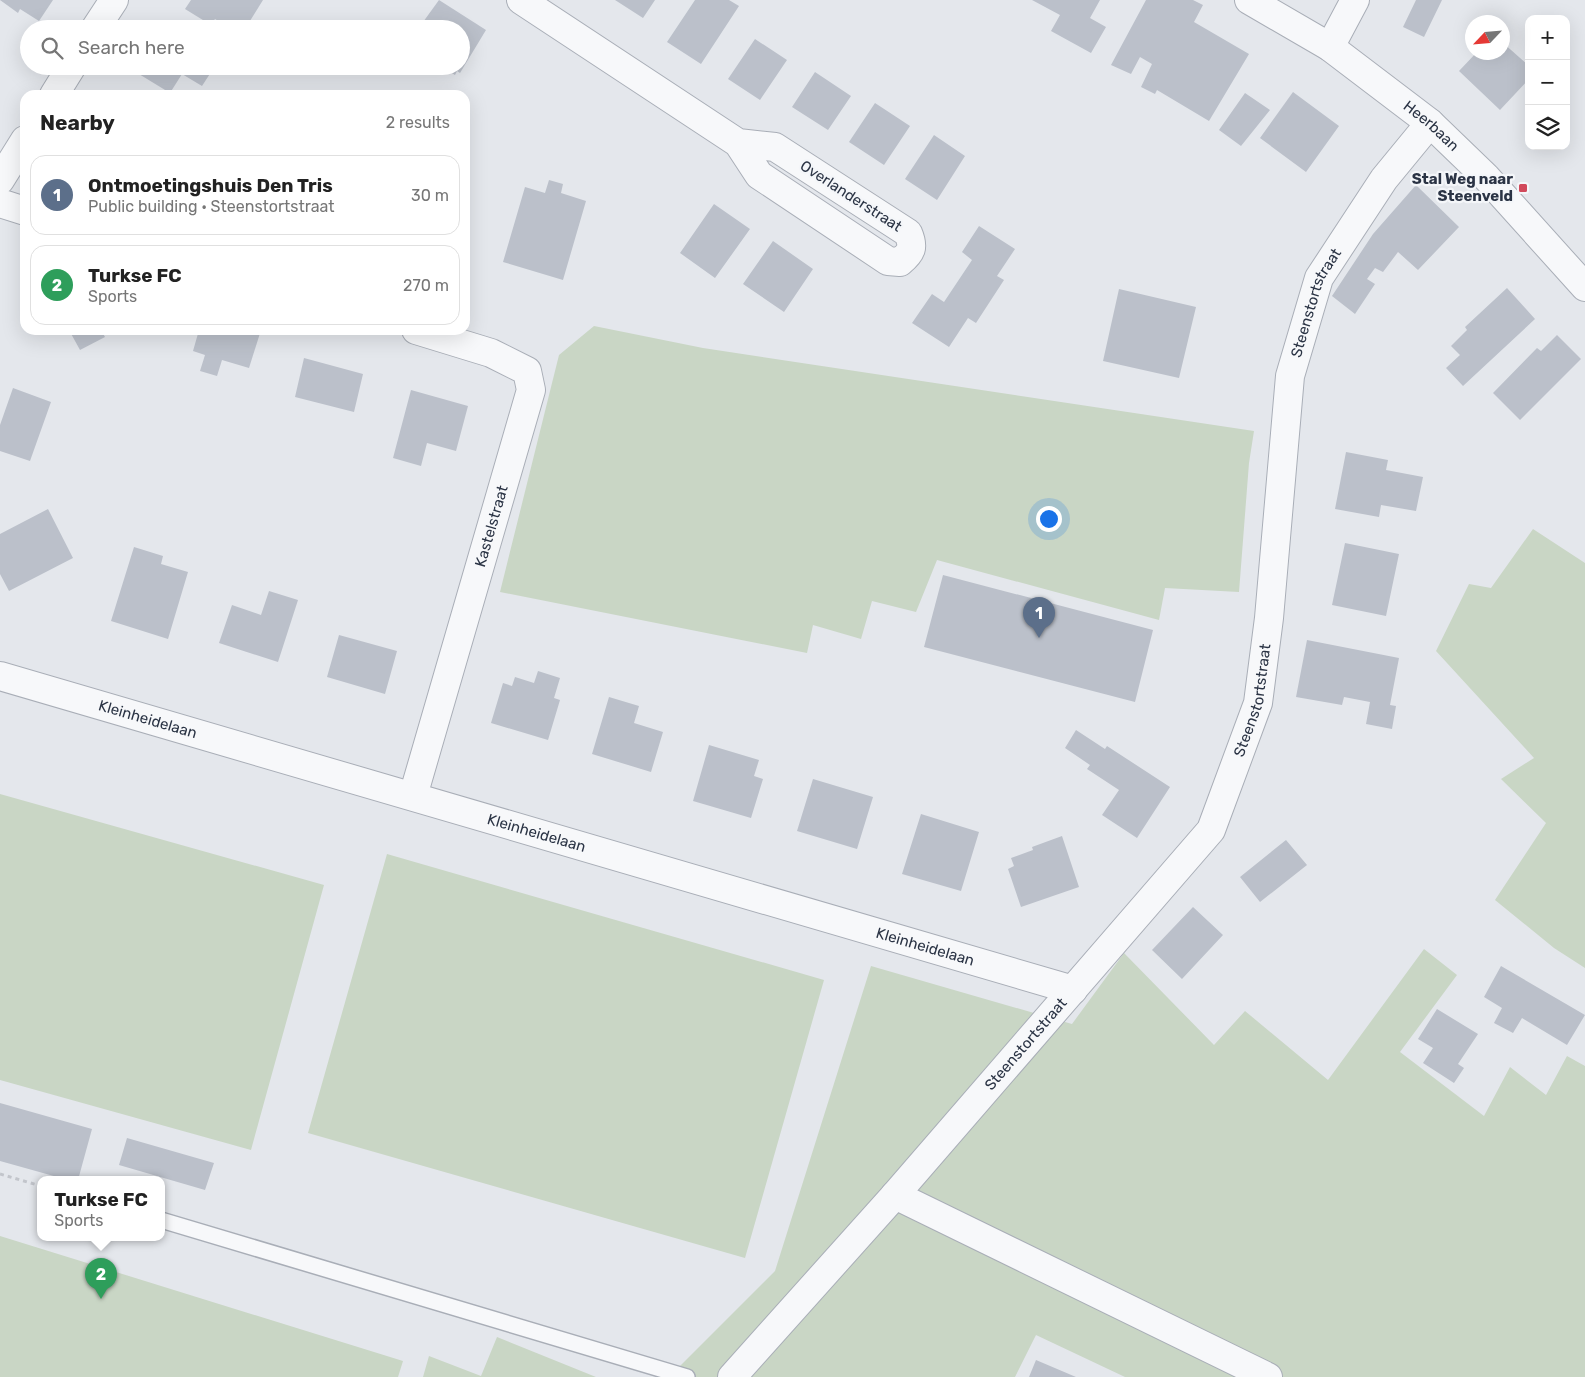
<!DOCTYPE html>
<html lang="en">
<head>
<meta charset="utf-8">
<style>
  :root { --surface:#fff; --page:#f6f6f6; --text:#222; --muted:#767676; --line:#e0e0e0; --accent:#111827 }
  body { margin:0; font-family:Rubik,sans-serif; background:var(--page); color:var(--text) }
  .controls { position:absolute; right:15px; top:15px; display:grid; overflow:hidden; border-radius:10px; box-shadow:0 5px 20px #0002 }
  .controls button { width:45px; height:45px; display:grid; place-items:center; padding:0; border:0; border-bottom:1px solid var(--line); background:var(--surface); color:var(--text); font:25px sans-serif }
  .compass { position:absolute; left:1465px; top:15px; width:45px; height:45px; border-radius:50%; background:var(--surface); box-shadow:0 5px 20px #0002; rotate:244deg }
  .you { position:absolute; left:1048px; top:518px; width:18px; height:18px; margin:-12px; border:4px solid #fff; border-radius:50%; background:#1a73e8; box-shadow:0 0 0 8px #1a73e833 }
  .badge { display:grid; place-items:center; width:32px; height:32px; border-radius:50%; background:var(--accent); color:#fff; font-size:16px; font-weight:700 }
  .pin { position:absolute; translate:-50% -41px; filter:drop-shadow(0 1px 2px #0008) }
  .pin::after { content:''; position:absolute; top:26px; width:18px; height:15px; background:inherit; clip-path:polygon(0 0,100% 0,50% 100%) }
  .popup { position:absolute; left:37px; top:1176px; width:128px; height:65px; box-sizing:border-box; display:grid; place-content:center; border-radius:10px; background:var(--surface); filter:drop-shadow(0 1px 4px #0005); font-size:16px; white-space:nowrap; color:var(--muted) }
  .popup b { font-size:19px; color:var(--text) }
  .popup::after { content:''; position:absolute; left:50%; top:100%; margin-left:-10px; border:10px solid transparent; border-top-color:var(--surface) }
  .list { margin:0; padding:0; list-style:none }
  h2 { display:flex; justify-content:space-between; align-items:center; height:65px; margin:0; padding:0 20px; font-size:21px }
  h2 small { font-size:16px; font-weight:400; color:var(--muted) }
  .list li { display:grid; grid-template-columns:32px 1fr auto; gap:15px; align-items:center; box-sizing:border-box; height:80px; margin:0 10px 10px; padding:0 10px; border:1px solid var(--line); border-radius:15px }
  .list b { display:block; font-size:19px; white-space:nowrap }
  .list p { margin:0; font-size:16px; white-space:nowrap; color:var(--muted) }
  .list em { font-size:16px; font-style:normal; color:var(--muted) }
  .icon { flex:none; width:28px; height:28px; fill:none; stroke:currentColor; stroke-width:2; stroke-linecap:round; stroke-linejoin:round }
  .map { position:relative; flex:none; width:1585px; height:1377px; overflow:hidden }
  .search { position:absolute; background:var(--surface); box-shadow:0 5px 20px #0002; left:20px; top:20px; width:450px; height:55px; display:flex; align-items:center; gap:12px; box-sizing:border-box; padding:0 18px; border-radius:28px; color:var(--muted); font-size:19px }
  .panel { position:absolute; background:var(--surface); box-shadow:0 5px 20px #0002; left:20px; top:90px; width:450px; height:245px; border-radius:15px }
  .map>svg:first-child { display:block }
</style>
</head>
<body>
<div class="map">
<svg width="1585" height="1377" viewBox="0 0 1585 1377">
  <rect width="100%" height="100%" fill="#e4e7ec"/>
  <path fill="#c9d6c5" d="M594 326 703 348 1254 431 1249 463 1239 592 1165 588 1159 620 937 560 916 612 872 601 861 639 813 625 807 653 500 592 559 355Z
    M1533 529 1585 563V968L1554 948 1495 900 1546 823 1501 779 1534 758 1436 651 1469 584 1491 588Z
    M0 794 324 885 251 1150 0 1080Z
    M387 854 824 980 745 1258 308 1133Z
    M1424 949 1457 975 1400 1052 1484 1116 1510 1067 1546 1095 1567 1056 1585 1066V1377H1125L1036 1335 1015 1377H669L775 1271 871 966 1072 1024 1124 953 1214 1045 1245 1011 1328 1080Z
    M0 1236 403 1361 398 1377H0Z
    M497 1337 596 1377H423L429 1356 481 1376Z"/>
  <path fill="#bbc0ca" d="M0 0H53L39 21 20 9 18 13Z
    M191 0H263L245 29H231L215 19 211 25 185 9Z
    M439 0 486 30 460 73 457 71 455 75 440 66H461V29H418Z
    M615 0H655L643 18Z
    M695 0H729L739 6 701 64 667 42Z
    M1032 0H1100L1090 18 1106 27 1091 53 1051 31 1060 15Z
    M1146 0H1193L1203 5 1194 22 1249 54 1209 121 1157 90 1155 94 1141 87 1152 64 1140 57 1131 74 1111 65Z
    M1416 0H1442L1424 37 1403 27Z
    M755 39 787 60 760 100 728 79Z
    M1502 42 1529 66V79L1500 110 1459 71 1477 52H1502Z
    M137 66H215L202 86 182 74 170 93 134 71Z
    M815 72 851 96 828 130 792 107Z
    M1293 92 1339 126 1306 172 1260 138Z
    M1245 93 1270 110 1241 146 1219 130Z
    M875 103 910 126 884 165 849 142Z
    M934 135 965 156 937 200 905 179Z
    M549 180 563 184 561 193 586 201 563 280 503 262 525 187 545 193Z
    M1416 185 1459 227 1418 270 1398 252 1383 272 1375 268 1367 279 1375 284 1355 314 1332 296 1373 234Z
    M714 204 750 229 715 278 680 253Z
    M979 226 1015 249 997 276 1004 280 976 323 968 318 949 347 912 323 932 294 944 302 972 260 962 252Z
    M773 241 813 269 784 312 743 284Z
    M1507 288 1535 319 1463 386 1446 368 1460 355 1451 346 1467 330 1465 327Z
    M1119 289 1196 307 1179 378 1103 361Z
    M69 330H101L105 337 80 350Z
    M199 330H261L249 368 222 360 217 376 200 371 205 355 193 351Z
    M1557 335 1581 359 1520 420 1493 393 1537 348 1541 351Z
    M304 358 363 374 354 412 295 397Z
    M13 388 51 402 30 461 0 451V425Z
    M411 390 468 406 456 451 427 443 421 466 393 458Z
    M1346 452 1388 460 1386 470 1423 477 1416 511 1381 505 1379 517 1335 509Z
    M48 509 73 558 9 591 0 574V534Z
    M1345 543 1399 554 1386 616 1332 605Z
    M134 547 163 556 161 564 188 572 168 639 111 621Z
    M943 575 1153 630 1135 702 924 647Z
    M269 591 298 600 278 662 219 643 232 605 261 615Z
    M339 635 397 651 385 694 327 677Z
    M1307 640 1399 658 1390 705 1396 706 1392 729 1366 724 1370 702 1344 697 1342 705 1296 697Z
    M538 671 560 678 554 698 560 700 548 740 491 723 503 683 512 686 515 677 534 683Z
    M609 697 639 706 634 723 663 732 651 772 592 754Z
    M1076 730 1105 749 1107 746 1170 787 1137 838 1102 815 1119 790 1087 769 1090 765 1065 748Z
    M709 745 759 760 754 776 763 779 751 818 693 801Z
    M813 779 873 797 857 849 797 831Z
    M921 814 979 832 961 891 902 874Z
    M1062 836 1079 887 1021 907 1008 869 1014 866 1011 858 1033 850 1032 847Z
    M1286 840 1307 865 1260 902 1240 877Z
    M1193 907 1223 935 1182 979 1152 950Z
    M1501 966 1585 1015 1567 1045 1522 1018 1513 1033 1494 1023 1502 1008 1484 997Z
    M1437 1009 1478 1034 1458 1064 1464 1068 1454 1083 1423 1063 1433 1048 1418 1039Z
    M0 1103 92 1129 78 1180H68L0 1161Z
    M127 1138 214 1163 205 1190 119 1165Z
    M1036 1360 1076 1377H1029Z"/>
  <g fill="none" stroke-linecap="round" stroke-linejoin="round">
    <defs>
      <path id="service" d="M161 1220 687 1377"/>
      <g id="minor">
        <path d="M521 0 738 143 759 175 888 261 900 262C912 252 914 247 908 233L775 147 738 143"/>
        <path d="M95 29 114 0"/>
        <path d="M1330 47 1355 0"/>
        <path d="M54 95 72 66"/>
        <path d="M0 180 25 140"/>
        <path d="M0 203 25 211"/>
        <path id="s1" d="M0 676 1073 990"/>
        <path id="s2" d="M413 796 531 390 527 371 491 353 416 330"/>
        <path d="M895 1195 1268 1377"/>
        <path id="s3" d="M732 1377 895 1195 1211 830 1258 703 1269 618 1290 376 1319 278 1384 179 1430 123"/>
      </g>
      <g id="tertiary">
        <path id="s4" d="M1249 0 1330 47 1430 123 1486 177 1585 287"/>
      </g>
    </defs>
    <use href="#service" stroke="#a9aeb7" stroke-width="18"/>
    <use href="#minor" stroke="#a9aeb7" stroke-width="30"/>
    <use href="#tertiary" stroke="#a9aeb7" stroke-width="30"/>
    <path stroke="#c2c5cb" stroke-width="3" stroke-dasharray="4 4" stroke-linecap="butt" d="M0 1174 41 1186"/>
    <use href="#service" stroke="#f7f8fa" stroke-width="15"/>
    <use href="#minor" stroke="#f7f8fa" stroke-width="28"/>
    <use href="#tertiary" stroke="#f7f8fa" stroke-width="28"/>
  </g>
  <rect fill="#d1495b" stroke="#f4f6f9" stroke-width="2" x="1518" y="183" width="10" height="10" rx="2.5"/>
  <g text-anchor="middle" stroke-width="4.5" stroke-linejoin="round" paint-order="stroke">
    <g font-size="15" fill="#2b3445" stroke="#f4f6f9">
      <text dy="5" stroke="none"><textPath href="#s4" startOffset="222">Heerbaan</textPath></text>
      <text transform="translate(851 196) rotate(33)" y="5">Overlanderstraat</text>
      <text dy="5" stroke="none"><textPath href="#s3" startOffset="1269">Steenstortstraat</textPath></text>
      <text dy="5" stroke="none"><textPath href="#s2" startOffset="281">Kastelstraat</textPath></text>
      <text dy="5" stroke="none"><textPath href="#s3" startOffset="864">Steenstortstraat</textPath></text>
      <text dy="5" stroke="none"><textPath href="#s1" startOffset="154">Kleinheidelaan</textPath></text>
      <text dy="5" stroke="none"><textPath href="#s1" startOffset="559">Kleinheidelaan</textPath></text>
      <text dy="5" stroke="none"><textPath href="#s1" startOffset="964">Kleinheidelaan</textPath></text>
      <text dy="5" stroke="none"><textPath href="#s3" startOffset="444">Steenstortstraat</textPath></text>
    </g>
    <g font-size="15" font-weight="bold" fill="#2b3445" stroke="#f4f6f9" text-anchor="end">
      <text x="1513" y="184">Stal Weg naar<tspan x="1513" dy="17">Steenveld</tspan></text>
    </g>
  </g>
</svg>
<div class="controls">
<button>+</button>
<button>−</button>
<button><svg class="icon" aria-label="layers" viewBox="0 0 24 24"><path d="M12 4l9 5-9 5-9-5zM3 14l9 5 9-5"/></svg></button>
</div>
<svg class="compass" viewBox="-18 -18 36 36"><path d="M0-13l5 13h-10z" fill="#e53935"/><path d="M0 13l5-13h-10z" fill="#767676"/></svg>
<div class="you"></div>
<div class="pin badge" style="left:1039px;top:638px;background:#5c6f8a">1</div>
<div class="pin badge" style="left:101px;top:1299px;background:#2e9e5b">2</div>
<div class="popup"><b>Turkse FC</b>Sports</div>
<div class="search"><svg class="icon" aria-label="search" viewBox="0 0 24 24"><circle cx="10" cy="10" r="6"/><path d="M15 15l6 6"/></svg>Search here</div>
<section class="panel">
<h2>Nearby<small>2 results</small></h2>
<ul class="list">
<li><span class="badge" style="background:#5c6f8a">1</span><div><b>Ontmoetingshuis Den Tris</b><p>Public building · Steenstortstraat</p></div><em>30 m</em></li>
<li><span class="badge" style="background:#2e9e5b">2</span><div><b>Turkse FC</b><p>Sports</p></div><em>270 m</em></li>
</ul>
</section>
</div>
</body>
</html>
